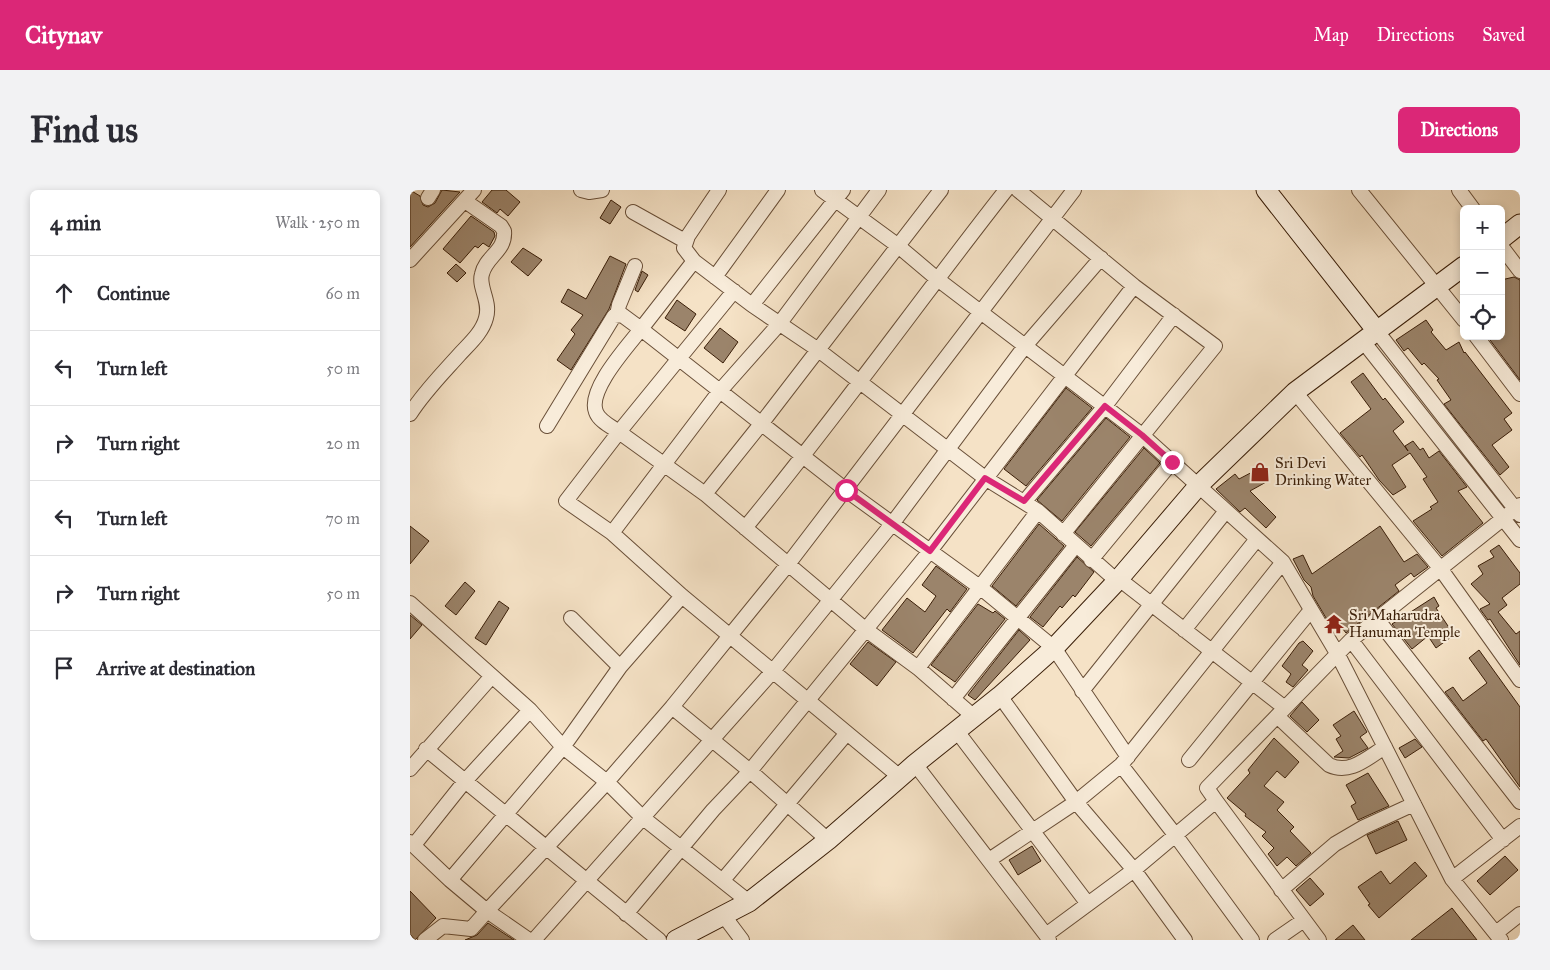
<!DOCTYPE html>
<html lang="en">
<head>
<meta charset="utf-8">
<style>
  :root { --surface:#fff; --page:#f2f2f3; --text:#2b2b33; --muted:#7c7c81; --line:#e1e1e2; --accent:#db2777 }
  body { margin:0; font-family:"IM FELL Great Primer",serif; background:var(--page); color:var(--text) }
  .controls { position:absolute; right:15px; top:15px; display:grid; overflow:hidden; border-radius:8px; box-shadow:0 2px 8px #0003 }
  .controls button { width:45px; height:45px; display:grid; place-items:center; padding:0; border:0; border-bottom:1px solid var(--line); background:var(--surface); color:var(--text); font:25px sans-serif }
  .stop { position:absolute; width:15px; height:15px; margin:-11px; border:4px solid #db2777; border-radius:50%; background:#fff }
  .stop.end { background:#db2777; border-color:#fff; box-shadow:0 1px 5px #0008 }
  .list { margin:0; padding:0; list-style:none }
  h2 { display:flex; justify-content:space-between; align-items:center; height:65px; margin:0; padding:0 20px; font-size:21px }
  h2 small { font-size:16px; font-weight:400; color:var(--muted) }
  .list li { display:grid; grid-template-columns:32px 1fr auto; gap:15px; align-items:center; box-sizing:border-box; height:75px; padding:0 20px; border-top:1px solid var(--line) }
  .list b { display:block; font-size:19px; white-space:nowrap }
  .list em { font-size:16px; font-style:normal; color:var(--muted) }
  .icon { flex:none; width:28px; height:28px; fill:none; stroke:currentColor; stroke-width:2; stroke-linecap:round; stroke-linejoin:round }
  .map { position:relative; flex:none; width:1110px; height:750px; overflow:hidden; border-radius:8px }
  header { display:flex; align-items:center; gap:30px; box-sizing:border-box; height:70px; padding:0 25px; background:var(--accent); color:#fff }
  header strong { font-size:24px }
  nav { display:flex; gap:28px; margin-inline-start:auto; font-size:18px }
  .intro { display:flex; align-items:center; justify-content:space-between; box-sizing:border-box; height:120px; padding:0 30px }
  h1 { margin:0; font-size:35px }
  .button { padding:12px 22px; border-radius:8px; background:var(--accent); color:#fff; font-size:18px; font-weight:700 }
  main { display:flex; gap:30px; padding:0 30px }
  aside { flex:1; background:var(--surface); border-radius:8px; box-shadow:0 2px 8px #0003 }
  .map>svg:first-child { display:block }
</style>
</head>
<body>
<header>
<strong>Citynav</strong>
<nav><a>Map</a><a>Directions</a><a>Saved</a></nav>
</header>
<div class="intro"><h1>Find us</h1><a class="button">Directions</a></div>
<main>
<aside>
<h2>4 min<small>Walk · 250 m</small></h2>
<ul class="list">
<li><svg class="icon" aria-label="ahead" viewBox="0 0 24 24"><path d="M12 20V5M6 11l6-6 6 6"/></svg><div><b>Continue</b></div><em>60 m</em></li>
<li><svg class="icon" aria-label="left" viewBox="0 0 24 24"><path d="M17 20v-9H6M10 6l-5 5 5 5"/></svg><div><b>Turn left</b></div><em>50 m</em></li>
<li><svg class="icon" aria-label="right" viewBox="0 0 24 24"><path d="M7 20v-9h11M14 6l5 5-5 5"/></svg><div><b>Turn right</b></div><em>20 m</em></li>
<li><svg class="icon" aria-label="left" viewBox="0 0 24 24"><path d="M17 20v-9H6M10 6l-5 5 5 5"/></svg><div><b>Turn left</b></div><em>70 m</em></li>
<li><svg class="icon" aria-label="right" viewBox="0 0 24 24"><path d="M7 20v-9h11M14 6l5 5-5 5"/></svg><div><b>Turn right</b></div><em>50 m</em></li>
<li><svg class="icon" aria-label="arrive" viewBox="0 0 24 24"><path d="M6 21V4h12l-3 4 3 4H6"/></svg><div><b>Arrive at destination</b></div></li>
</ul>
</aside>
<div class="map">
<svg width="1110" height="750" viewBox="0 0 1110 750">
  <rect width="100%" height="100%" fill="#f5e2c6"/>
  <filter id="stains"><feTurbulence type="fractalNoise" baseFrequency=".004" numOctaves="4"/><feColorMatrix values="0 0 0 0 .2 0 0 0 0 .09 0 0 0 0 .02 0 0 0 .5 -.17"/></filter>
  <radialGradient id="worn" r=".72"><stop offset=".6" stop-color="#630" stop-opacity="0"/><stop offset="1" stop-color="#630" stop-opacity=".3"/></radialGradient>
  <path fill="#9b846b" stroke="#3a1e08" d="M0 0 10 6 13 15 18 17 25 13 32 0 50 2 0 57Z
    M82 0H96L110 12 98 26 90 19 87 23 72 12Z
    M201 10 211 17 200 34 190 28Z
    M61 26 84 42 85 46 79 57 73 53 68 58 65 56 50 73 33 59Z
    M113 58 132 70 118 86 101 72Z
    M200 66 216 74 199 119 161 180 147 170 165 144 161 140 173 125 151 112 158 99 176 109Z
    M46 74 56 83 47 92 37 83Z
    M232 81 238 85 228 102 225 100Z
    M1104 87 1110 90V190L1077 146H1091V90Z
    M267 110 286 124 275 141 255 128Z
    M1016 130 1023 140 1021 142 1036 160 1049 152 1054 163 1055 162 1102 223 1094 229 1102 240 1082 255 1099 277 1090 285 1034 214 1041 210 1027 190 1029 189 1014 173 1012 175 998 158 994 161 986 150Z
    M310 138 328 152 313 173 294 158Z
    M953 183 973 210 975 208 994 232 983 241 998 261 995 256 1003 251 1010 260 1013 258 1019 268 1029 261 1057 297 1048 301 1073 333 1032 366 1003 331 1022 319 1020 317 1028 312 1013 289 1017 287 1000 263 982 275 996 297 983 305 969 290 952 265 950 267 930 243 961 219 941 192Z
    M656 198 682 218 616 296 594 279Z
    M696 228 720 247 652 331 627 310Z
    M734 258 750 273 681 356 665 342Z
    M850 278 858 291 840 301 866 327 856 338 835 318 830 322 806 299 825 284 829 289Z
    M629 334 654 356 606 416 582 396Z
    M0 336 19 351 0 374Z
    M970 336 994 372 1007 364 1018 377 1004 387 1001 383 985 395 989 401 936 443 929 434 922 438 903 406 901 397 894 390 883 369 893 365 902 384Z
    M1089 355 1110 383V394L1092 408 1097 415 1088 422 1106 444 1110 441V475L1080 429 1078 430 1070 419 1080 414 1061 394 1073 384 1068 376 1084 367 1080 361Z
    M667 367 684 382 665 407 663 405 652 418 650 416 633 437 620 427Z
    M526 376 557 399 540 422 537 419 503 463 472 440 497 408 515 422 526 406 512 395Z
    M55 392 65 401 46 425 35 416Z
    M1024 407 1029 416 1026 418 1044 445 1026 458 1018 446 1002 459 982 434Z
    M89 411 99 418 76 455 65 448Z
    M568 414 583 423 585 421 595 429 545 492 521 475Z
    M0 425 12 435 0 449Z
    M609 440 620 450 565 510 558 505Z
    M893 451 903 461 892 475 898 480 883 497 876 492 881 484 872 476 889 453Z
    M458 452 486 472 467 496 440 474Z
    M1069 460 1110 517V597L1076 549 1073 551 1035 502 1043 497 1053 511 1077 493 1059 468Z
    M892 512 909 530 897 542 880 526Z
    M944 521 957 542 950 547 958 558 939 568 924 567 933 561 926 549 931 546 923 535Z
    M864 548 889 572 875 588 867 581 854 596 874 612 867 620 884 637 880 641 901 663 886 676 877 667 867 676 858 664 864 658 852 646 856 642 835 626 836 624 817 608 840 583 838 580Z
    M1005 549 1012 557 995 568 989 558Z
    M958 583 979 616 948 630 941 616 946 613 936 595Z
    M988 631 997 650 966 664 957 645Z
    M622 656 631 671 608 685 599 670Z
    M1095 666 1108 680 1080 705 1067 691Z
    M1005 672 1017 686 969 728 958 715 960 714 948 697 971 681 980 694Z
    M900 688 914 704 900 716 886 700Z
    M0 701 26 728 5 750 0 744Z
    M1042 718 1067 750H1001Z
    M78 733 104 750H55L67 745Z
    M943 735 955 750H925Z"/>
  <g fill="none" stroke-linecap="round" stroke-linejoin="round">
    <defs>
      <path id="street" d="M171 0 179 2 192 0
        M309 0 278 46 274 58 284 71 342 115 433 0
        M412 0 487 55 526 88 732 245 873 372 928 465 1042 689 1091 750
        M531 0 351 234 295 304 455 439 508 478 563 526
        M608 0 724 96 805 156 653 344
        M949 0 1054 130
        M1049 0 1063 19
        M18 8 23 0
        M223 22 275 51
        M1091 56 1110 81
        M0 70 64 0
        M284 71 231 139 436 300 571 398 644 458 718 567
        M305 87 368 0
        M342 115 407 159 575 288 628 321 707 391
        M207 125 209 115 225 76
        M966 140 1110 325
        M1066 146 1110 204
        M952 150 1110 350
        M885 202 1030 378 1110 490
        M0 224C14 202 32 184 49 165 59 154 72 143 76 128 81 111 68 97 72 84 76 66 96 61 94 41L91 36 55 11
        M137 236 204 126 212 125 231 139C218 156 177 200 186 222 189 231 202 237 209 242L156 311 202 343 272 406 490 587
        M295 304 209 242 324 101
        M615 311 695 216 764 125
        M335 338C426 228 508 112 596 0
        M202 343 309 202 370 133 469 0
        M681 370 762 272
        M709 389 875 518
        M272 406 210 477 153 557 197 592 232 627 339 712
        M0 413 82 486
        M161 428 210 477
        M967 429 1110 612
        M774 440 847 349
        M941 450 1093 650
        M508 478 628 321
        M672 501 816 321
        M590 506 666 612 724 680 775 750
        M543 509 666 355
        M262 517 340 581 418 650
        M867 526 919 575C940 585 957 568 975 557
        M546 540 678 714
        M16 559 249 750
        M779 570 901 420
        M505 574 636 745
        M711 575 766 646 842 750
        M0 579 82 486 120 520 153 557 40 690 77 721 61 739 33 736 15 750
        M806 611 909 750
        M0 652 40 690
        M4 655 55 591 120 520
        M579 670 666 612 711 575 873 372
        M1042 689 1110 636
        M313 690 437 543
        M871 700 925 654 954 637 1004 614
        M216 724 303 620 340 581 520 361 724 96
        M314 726 332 750
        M1086 743 1110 724
        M119 750 77 721 197 592 262 517 379 373 664 0
        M124 750 363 481 482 334 615 156 691 68
        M639 750 636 745 724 680 806 611 797 598 941 450 1110 315
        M865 750 894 730"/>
      <path id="secondary" d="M856 0 966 140
        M1091 49 1110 34
        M266 750 339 712 418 650 505 574 590 506 644 458 707 391 789 295 885 202 1054 76"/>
    </defs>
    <use href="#street" stroke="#694f38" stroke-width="16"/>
    <use href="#secondary" stroke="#3a1e08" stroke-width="21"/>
    <use href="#street" stroke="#f8ecda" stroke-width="14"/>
    <use href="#secondary" stroke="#f8ecda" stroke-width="19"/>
  </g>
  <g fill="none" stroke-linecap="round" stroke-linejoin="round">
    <path stroke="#db2777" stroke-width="6" d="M436 300 520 361 575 288 614 311 695 216 732 245 762 272"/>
  </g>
  <defs>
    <symbol id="shop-bare" viewBox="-9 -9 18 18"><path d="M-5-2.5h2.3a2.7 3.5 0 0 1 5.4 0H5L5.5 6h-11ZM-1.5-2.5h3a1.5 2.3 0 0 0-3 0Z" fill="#8f2418" stroke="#f8ecda" stroke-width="2.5" paint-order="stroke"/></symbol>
    <symbol id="temple-bare" viewBox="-9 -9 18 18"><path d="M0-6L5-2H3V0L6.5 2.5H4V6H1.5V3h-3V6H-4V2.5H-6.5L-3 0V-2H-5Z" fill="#8f2418" stroke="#f8ecda" stroke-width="2.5" paint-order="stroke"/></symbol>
  </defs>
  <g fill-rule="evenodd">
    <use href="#shop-bare" x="836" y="268" width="28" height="28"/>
    <use href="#temple-bare" x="910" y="420" width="28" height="28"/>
  </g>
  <g text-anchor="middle" stroke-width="4" stroke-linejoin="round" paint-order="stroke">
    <g font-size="15" fill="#3a1e08" stroke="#f8ecda" text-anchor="start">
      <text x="865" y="278">Sri Devi<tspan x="865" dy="17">Drinking Water</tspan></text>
      <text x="939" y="430">Sri Maharudra<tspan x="939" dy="17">Hanuman Temple</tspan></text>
    </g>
  </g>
  <rect width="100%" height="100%" filter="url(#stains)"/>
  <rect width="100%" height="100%" fill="url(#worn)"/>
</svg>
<div class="controls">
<button>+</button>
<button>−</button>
<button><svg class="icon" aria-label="locate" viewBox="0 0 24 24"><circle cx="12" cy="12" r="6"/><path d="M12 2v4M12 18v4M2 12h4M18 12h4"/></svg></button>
</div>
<div class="stop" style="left:436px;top:300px"></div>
<div class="stop end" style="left:762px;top:272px"></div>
</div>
</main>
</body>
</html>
